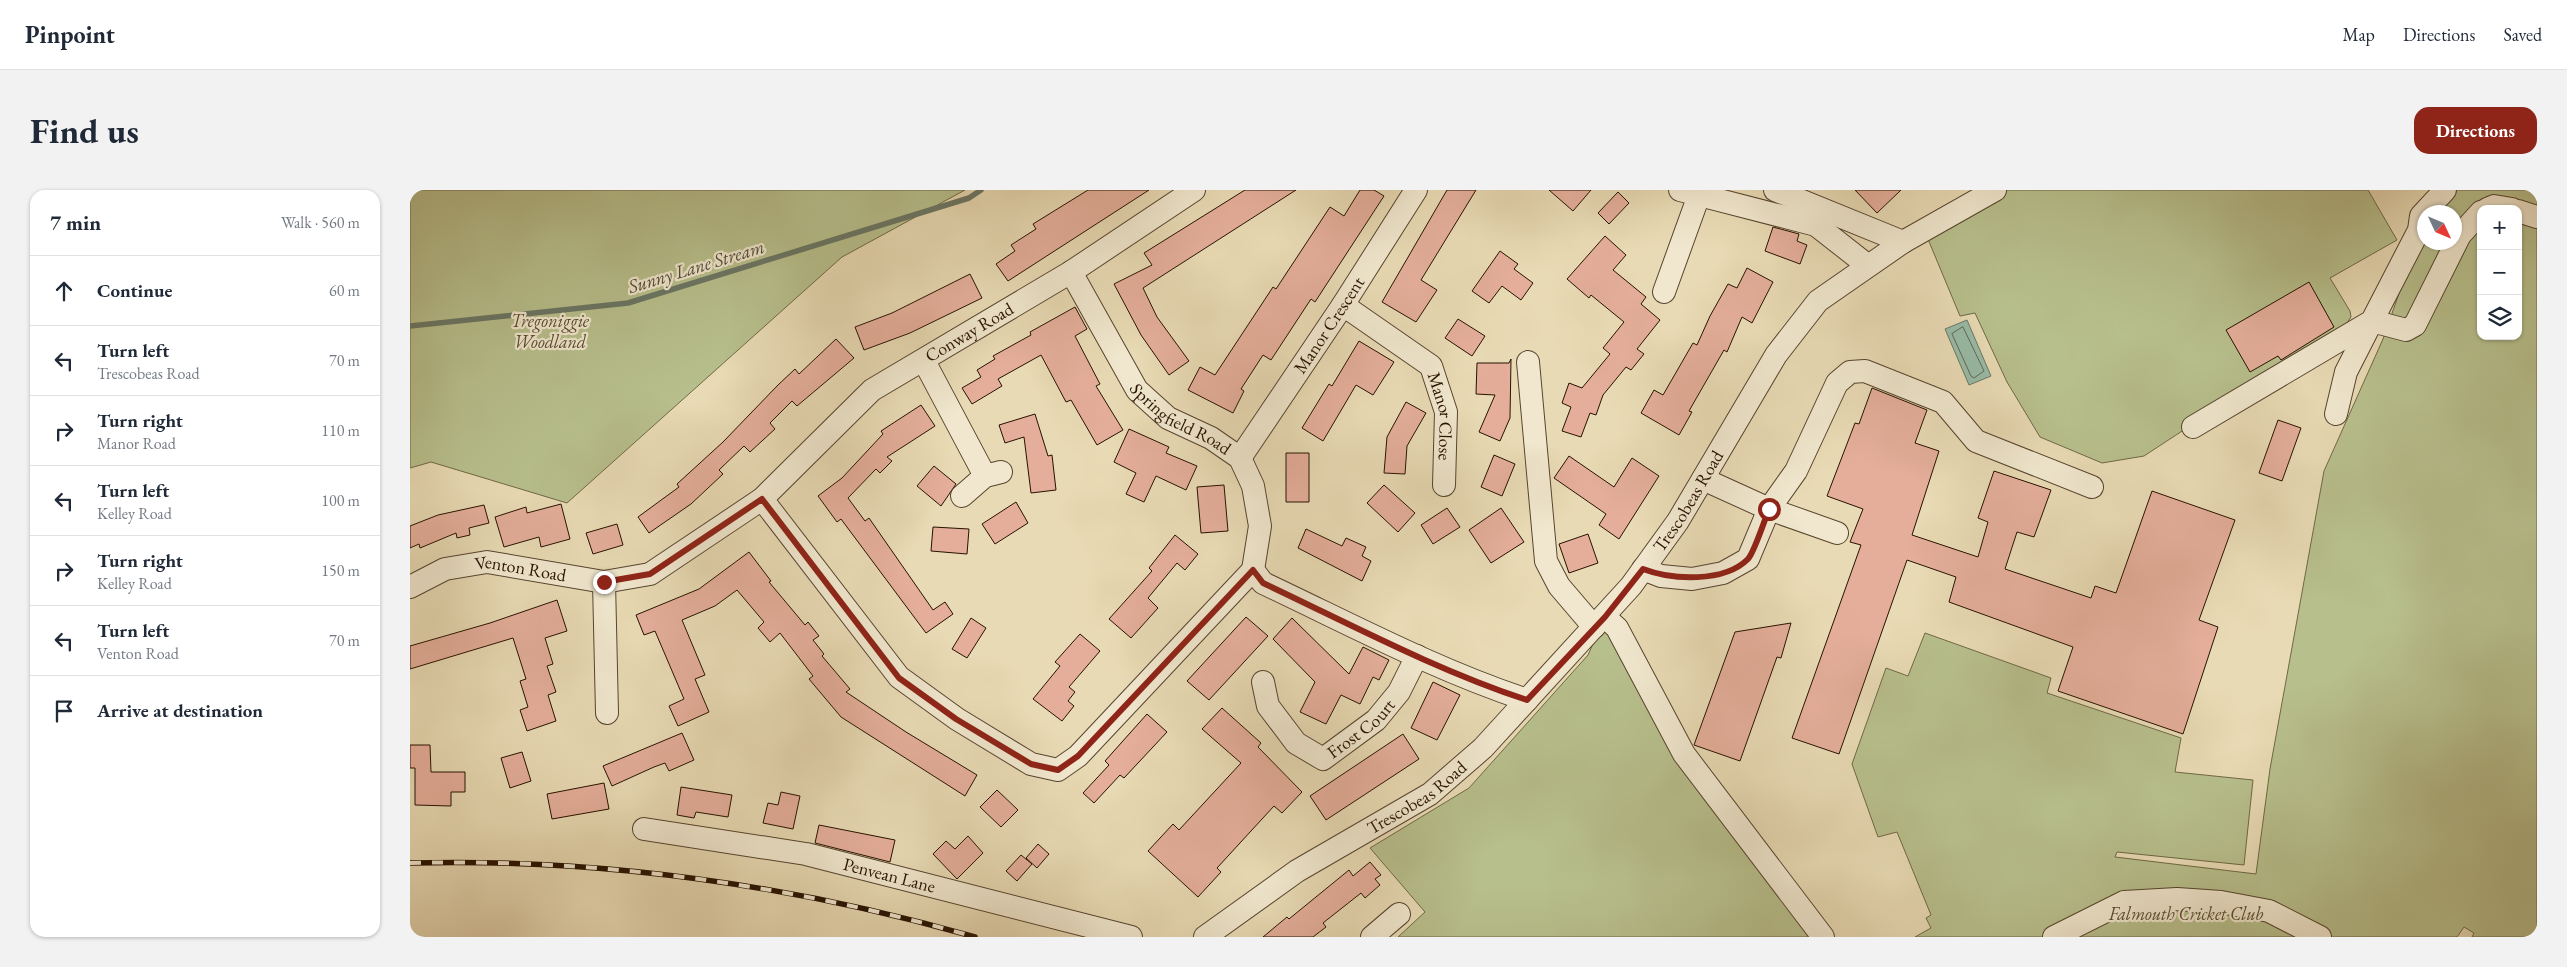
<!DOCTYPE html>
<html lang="en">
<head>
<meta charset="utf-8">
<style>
  :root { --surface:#fff; --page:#f2f2f3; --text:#1f2937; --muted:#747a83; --line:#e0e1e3; --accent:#8f2418 }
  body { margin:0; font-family:"EB Garamond",serif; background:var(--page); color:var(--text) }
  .controls { position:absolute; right:15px; top:15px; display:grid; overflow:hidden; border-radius:10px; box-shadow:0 1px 4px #0004 }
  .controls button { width:45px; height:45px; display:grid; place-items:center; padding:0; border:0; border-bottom:1px solid var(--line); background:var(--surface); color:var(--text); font:25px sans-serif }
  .compass { position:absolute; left:2007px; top:15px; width:45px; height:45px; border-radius:50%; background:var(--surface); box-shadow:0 1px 4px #0004; rotate:134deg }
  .stop { position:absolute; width:15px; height:15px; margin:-11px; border:4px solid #8f2418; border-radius:50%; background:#fff }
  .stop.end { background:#8f2418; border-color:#fff; box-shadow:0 1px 5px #0008 }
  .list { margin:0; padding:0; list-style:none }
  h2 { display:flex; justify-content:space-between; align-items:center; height:65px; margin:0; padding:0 20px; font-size:21px }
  h2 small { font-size:16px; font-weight:400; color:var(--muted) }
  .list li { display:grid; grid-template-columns:32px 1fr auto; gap:15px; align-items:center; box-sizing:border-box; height:70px; padding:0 20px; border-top:1px solid var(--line) }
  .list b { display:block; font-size:19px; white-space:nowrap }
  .list p { margin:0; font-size:16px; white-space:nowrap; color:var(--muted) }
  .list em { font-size:16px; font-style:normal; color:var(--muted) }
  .icon { flex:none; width:28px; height:28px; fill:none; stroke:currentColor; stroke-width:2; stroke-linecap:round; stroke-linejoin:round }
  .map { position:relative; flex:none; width:2127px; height:747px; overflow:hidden; border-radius:15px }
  header { display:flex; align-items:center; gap:30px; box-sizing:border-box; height:70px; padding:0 25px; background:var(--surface); border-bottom:1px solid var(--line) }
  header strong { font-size:24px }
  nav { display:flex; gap:28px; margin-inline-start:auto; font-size:18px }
  .intro { display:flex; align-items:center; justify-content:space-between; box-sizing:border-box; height:120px; padding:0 30px }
  h1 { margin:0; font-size:35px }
  .button { padding:12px 22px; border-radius:15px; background:var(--accent); color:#fff; font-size:18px; font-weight:700 }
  main { display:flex; gap:30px; padding:0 30px }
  aside { flex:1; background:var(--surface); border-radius:15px; box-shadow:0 1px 4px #0004 }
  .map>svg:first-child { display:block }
</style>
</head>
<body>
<header>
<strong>Pinpoint</strong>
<nav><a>Map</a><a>Directions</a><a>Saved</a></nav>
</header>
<div class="intro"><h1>Find us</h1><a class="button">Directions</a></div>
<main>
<aside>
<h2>7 min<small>Walk · 560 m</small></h2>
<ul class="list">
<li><svg class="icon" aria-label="ahead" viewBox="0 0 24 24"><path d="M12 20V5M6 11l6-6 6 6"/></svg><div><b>Continue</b></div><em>60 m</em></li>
<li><svg class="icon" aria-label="left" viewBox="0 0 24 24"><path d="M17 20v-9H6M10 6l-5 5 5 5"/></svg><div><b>Turn left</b><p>Trescobeas Road</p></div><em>70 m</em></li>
<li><svg class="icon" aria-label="right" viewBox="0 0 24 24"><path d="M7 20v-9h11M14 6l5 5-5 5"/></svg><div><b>Turn right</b><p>Manor Road</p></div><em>110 m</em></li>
<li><svg class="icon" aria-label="left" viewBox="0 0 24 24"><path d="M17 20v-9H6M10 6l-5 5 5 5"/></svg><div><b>Turn left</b><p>Kelley Road</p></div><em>100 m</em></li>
<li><svg class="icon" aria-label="right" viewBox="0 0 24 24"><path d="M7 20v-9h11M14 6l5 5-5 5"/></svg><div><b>Turn right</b><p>Kelley Road</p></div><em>150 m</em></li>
<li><svg class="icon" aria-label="left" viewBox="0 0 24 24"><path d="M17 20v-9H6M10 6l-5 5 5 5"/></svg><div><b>Turn left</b><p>Venton Road</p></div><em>70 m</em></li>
<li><svg class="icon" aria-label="arrive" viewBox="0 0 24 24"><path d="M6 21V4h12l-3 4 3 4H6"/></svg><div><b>Arrive at destination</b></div></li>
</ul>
</aside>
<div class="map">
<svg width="2127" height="747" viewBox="0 0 2127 747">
  <rect width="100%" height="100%" fill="#e8dab4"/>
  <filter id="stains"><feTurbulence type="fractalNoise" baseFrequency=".004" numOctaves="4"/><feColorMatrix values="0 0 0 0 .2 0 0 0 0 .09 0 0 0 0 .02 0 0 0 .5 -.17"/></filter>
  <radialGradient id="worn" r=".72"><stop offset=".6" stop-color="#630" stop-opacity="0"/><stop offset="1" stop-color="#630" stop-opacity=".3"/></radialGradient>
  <path fill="#b7bf8c" stroke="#6f6846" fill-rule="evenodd" d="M0 0H555L432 67 157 313 21 272 0 278Z
    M1590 0H1958L1987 50 1920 88 1940 121 1941 127 1937 133 1734 266 1692 273 1630 247 1597 192 1565 123 1550 126 1515 42Z
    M2045 0H2127V747H2062L2064 743 2054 737 2047 747H1505L1521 738 1516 728 1521 725 1487 642 1468 647 1442 574 1476 478 1498 486 1515 443 1641 488 1637 503 1771 548 1765 582 1843 590 1834 675 1707 662 1705 667 1846 684 1860 579 1914 281 1973 149 1999 75 2014 52H2044V22H2025ZM2071 19H2108V146H2071Z
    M1195 427 1408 747H988L1015 722 960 658 1059 598 1178 465Z"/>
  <path fill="#98bba7" stroke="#6b7765" d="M1557 130 1581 186 1559 195 1535 139Z"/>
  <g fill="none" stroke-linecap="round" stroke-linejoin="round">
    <path stroke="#606654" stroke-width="1" d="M1553 137 1574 181 1564 188 1561 186 1542 144Z"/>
    <path stroke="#6b7765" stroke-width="5.5" d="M0 136 218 113 559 8 571 0"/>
  </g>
  <path fill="#e4ae9a" stroke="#271201" d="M678 0H739L598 91 586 74 605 61 601 55 626 39 623 34Z
    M835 0H886L733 98 747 127 779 171 759 185 731 145 704 94 742 75 734 63Z
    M950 0H964L974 6 905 112 901 109 861 170 853 165 831 199 834 201 823 223 778 200 790 177 805 185 863 97 866 99 920 17 934 26Z
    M1037 0H1066L1011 90 1027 100 1006 132 972 112Z
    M1139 0H1181L1163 21Z
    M1445 0H1491L1467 23Z
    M1208 2 1219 13 1199 34 1188 23Z
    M1363 37 1389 44 1387 51 1397 55 1390 74 1355 61Z
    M1195 46 1216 65 1203 80 1236 107 1231 114 1250 130 1227 159 1234 164 1221 180 1216 177 1193 205 1186 225 1180 223 1171 247 1152 241 1161 217 1152 213 1159 193 1172 198 1200 164 1193 158 1214 132 1181 105 1179 108 1157 89Z
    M1090 61 1108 74 1104 79 1123 93 1111 110 1092 96 1079 113 1062 101Z
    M1337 78 1363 92 1342 133 1332 127 1317 162 1314 160 1279 221 1282 222 1269 245 1231 223 1244 200 1253 205 1283 153 1287 155 1300 126 1318 94 1327 98Z
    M560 84 572 108 500 143 454 160 445 137 482 123Z
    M1899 92 1924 137 1871 170 1868 166 1840 182 1816 140Z
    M665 117 677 139 665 146 690 194 686 196 713 240 687 255 661 210 656 212 631 165 588 189 592 196 562 214 552 198 571 187 567 180 585 169 583 166 621 145 620 142Z
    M1048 129 1075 146 1062 166 1035 148Z
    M426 149 444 168 387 216 382 211 360 233 365 239 340 262 334 256 309 280 313 284 281 314 239 343 228 327 269 297 267 294 313 252 368 195 385 179 389 184Z
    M949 151 984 172 963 205 946 195 913 251 892 238 919 194 922 196Z
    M1101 169 1100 228 1090 251 1069 242 1085 205 1066 204 1067 173H1099Z
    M1462 198 1517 220 1505 253 1529 261 1502 345 1568 367 1578 332 1568 328 1584 281 1641 300 1624 347 1607 342 1595 379 1681 408 1685 396 1706 403 1742 301 1825 330 1789 430 1808 437 1773 544 1648 501 1663 457 1539 412 1546 387 1497 370 1429 564 1382 548 1451 355 1440 352 1453 319 1417 306 1445 233 1449 234Z
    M996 212 1016 223 997 256 995 284 974 283 977 247Z
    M511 215 525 236 477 267 482 271 470 283 466 279 438 308 455 331 459 328 523 420 535 412 543 424 516 443 431 329 427 332 408 306 432 288 473 244 471 241Z
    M625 224 638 266 642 265 646 300 621 303 614 247 595 253 589 235Z
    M1868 230 1891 238 1872 291 1849 283Z
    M719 239 759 257 756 263 787 276 776 300 746 286 734 312 716 304 726 283 704 272Z
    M876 263H899V312H876Z
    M1084 265 1105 274 1092 306 1071 297Z
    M1159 266 1204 297 1222 268 1249 286 1209 349 1189 335 1196 324 1144 288Z
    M524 276 546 294 531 316 507 296Z
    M814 295 818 341 791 343 787 297Z
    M974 295 1005 323 988 342 957 313Z
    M606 312 618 333 585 354 572 334Z
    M151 314 160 349 131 357 129 347 94 357 85 327 116 317 117 323Z
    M74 315 79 333 59 338 60 345 47 348 46 343 10 358 9 354 0 358V336L28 325Z
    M1037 318 1050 337 1023 354 1011 335Z
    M1091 318 1114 352 1081 373 1059 340Z
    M207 334 213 355 183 364 176 343Z
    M523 337 559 339 557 364 521 361Z
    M896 339 932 356 936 348 956 357 952 366 961 371 952 391 888 358Z
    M1178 344 1188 373 1159 383 1149 354Z
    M765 345 788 364 775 380 767 373 738 408 748 418 721 448 699 429 742 381 739 378Z
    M339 362 361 391 359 392 395 435 398 432 409 446 403 450 414 464 412 466 440 499 436 502 496 542 567 585 555 606 431 527 399 489 403 486 370 443 360 452 348 438 354 432 327 400 305 416 272 430 295 485 285 489 299 522 268 536 259 516 274 509 245 441 234 445 226 425 289 399Z
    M147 410 157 441 135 448 143 474 137 476 146 502 138 505 146 531 117 541 110 520 118 517 110 491 116 489 103 448 0 479V456L80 433Z
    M836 427 858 446 799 510 777 491Z
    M561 428 576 438 557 468 542 459Z
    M882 428 939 484 953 457 979 470 969 490 963 487 950 514 931 505 916 534 890 522 905 492 863 449Z
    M1381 433 1371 468 1367 467 1330 571 1284 555 1325 442Z
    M670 444 690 461 659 497 665 502 658 511 664 516 652 531 623 509 650 476 645 472Z
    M1023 492 1050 505 1027 550 1001 538Z
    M812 518 851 553 848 557 892 602 872 623 864 616 807 678 811 682 788 707 738 661 763 634 769 640 831 573 792 539Z
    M737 524 757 542 714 588 710 585 684 613 673 603 699 575 695 571Z
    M272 543 284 570 259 581 255 573 244 577 202 596 193 576Z
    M993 544 1009 569 916 630 900 606Z
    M0 555H20L21 582H55V602H41V616L5 615V578H0Z
    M112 562 121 591 100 598 91 568Z
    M194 593 199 619 142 629 137 604Z
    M271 597 322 605 318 627 286 622 284 628 267 625Z
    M587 600 608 620 591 637 570 617Z
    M371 602 390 606 383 639 353 633 358 613 368 615Z
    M409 635 485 650 480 672 405 653Z
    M558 646 573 663 547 689 523 664 536 651 545 659Z
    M628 654 639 664 627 678 616 668Z
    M611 665 622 674 607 691 596 681Z
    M960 672 971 685 965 689 970 695 955 708 951 703 913 733 916 737 903 747H853L877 727 879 729 939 680 943 686Z"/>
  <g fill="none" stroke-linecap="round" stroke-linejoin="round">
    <defs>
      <g id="minor">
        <path d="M1270 0 1406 35 1457 75"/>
        <path d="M1365 0 1493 52"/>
        <path d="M2077 19 2084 16 2102 19"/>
        <path d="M2108 21 2127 27"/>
        <path id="s1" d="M661 82 727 200 758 228 801 248 830 268 843 296 850 336 843 380"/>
        <path d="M1254 102 1289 5"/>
        <path id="s2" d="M933 115 1021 176 1036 222 1034 295"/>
        <path d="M514 171 575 286"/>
        <path d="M1118 172 1136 371 1149 396 1184 437"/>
        <path d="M1926 224 1936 182 1962 131 1996 140 2005 135 2050 45 2071 22"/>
        <path d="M1783 237 1962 131 2009 40 2011 26 2035 0"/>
        <path id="s3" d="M830 268 933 115 1006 0"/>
        <path d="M1293 289 1359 319 1427 343"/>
        <path d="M552 306 575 286 591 282"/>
        <path d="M352 309 489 487 547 529 621 574 648 580 668 566 843 380"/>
        <path d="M1233 379 1251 386 1282 389 1313 383 1338 369 1359 319 1386 281 1427 193 1440 182 1455 181 1533 212 1566 251 1682 297"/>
        <path d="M843 380 853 393C940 434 1026 480 1117 510"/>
        <path d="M194 392 197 523"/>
        <path id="s4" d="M0 397 35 379 77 372 194 392 240 384 352 309 462 200 661 82 784 0"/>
        <path d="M1195 427 1207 438 1274 564 1413 747"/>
        <path id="s5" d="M853 492 858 516 886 553 913 569 966 530 989 502 1007 466"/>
        <path id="s6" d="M234 639 396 664 721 747"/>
        <path id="s7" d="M795 747 887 681 1020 604 1073 558 1221 396 1268 331 1366 165 1408 111 1493 52 1585 0"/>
        <path d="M962 747 989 724"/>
        <path d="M1644 747 1714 712 1767 709 1811 712 1859 721 1910 747"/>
      </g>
    </defs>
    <use href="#minor" stroke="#57442e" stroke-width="24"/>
    <use href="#minor" stroke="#f0e7ce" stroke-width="22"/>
    <defs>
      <path id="rail" d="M0 673C191 668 382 695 565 747"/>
    </defs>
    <use href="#rail" stroke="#271201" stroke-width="5.5"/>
    <use href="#rail" stroke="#f0e7ce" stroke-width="4" stroke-dasharray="11" stroke-linecap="butt"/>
  </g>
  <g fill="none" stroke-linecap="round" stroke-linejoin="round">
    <path stroke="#8f2418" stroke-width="6" d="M194 392 240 384 352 309 489 488 546 529 621 574 648 580 668 566 843 380 853 393C940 434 1026 480 1117 510L1195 427 1233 379C1262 390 1314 393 1338 369 1344 363 1355 329 1359 319"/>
  </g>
  <g text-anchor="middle" stroke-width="4.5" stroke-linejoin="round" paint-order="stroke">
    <g font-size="18" font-style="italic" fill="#594f32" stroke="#f0e7ce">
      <text x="140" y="137">Tregoniggie<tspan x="140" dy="21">Woodland</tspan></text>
      <text x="1776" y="730">Falmouth Cricket Club</text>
    </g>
    <g font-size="18" fill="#271201" stroke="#f0e7ce">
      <text dy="6" stroke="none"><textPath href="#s3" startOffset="160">Manor Crescent</textPath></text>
      <text dy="6" stroke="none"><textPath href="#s4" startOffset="650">Conway Road</textPath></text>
      <text dy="6" stroke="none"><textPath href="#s1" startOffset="188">Springfield Road</textPath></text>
      <text dy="6" stroke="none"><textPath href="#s2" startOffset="159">Manor Close</textPath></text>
      <text dy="6" stroke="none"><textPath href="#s7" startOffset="659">Trescobeas Road</textPath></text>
      <text dy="6" stroke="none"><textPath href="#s4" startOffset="116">Venton Road</textPath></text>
      <text dy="6" stroke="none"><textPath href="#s5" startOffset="151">Frost Court</textPath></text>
      <text dy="6" stroke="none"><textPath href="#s7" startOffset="254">Trescobeas Road</textPath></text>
      <text dy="6" stroke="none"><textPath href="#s6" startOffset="250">Penvean Lane</textPath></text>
    </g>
    <g font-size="19" font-style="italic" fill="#4f4d3b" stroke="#f0e7ce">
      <text transform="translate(286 76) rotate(-17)" y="7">Sunny Lane Stream</text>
    </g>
  </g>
  <rect width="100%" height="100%" filter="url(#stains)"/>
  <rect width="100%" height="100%" fill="url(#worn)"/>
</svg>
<div class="controls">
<button>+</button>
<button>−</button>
<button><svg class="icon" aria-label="layers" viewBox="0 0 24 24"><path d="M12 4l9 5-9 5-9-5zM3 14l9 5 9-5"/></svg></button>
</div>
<svg class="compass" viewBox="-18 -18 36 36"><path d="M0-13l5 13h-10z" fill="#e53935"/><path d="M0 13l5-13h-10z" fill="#747a83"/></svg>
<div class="stop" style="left:1359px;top:319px"></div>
<div class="stop end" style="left:194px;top:392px"></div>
</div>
</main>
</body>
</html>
